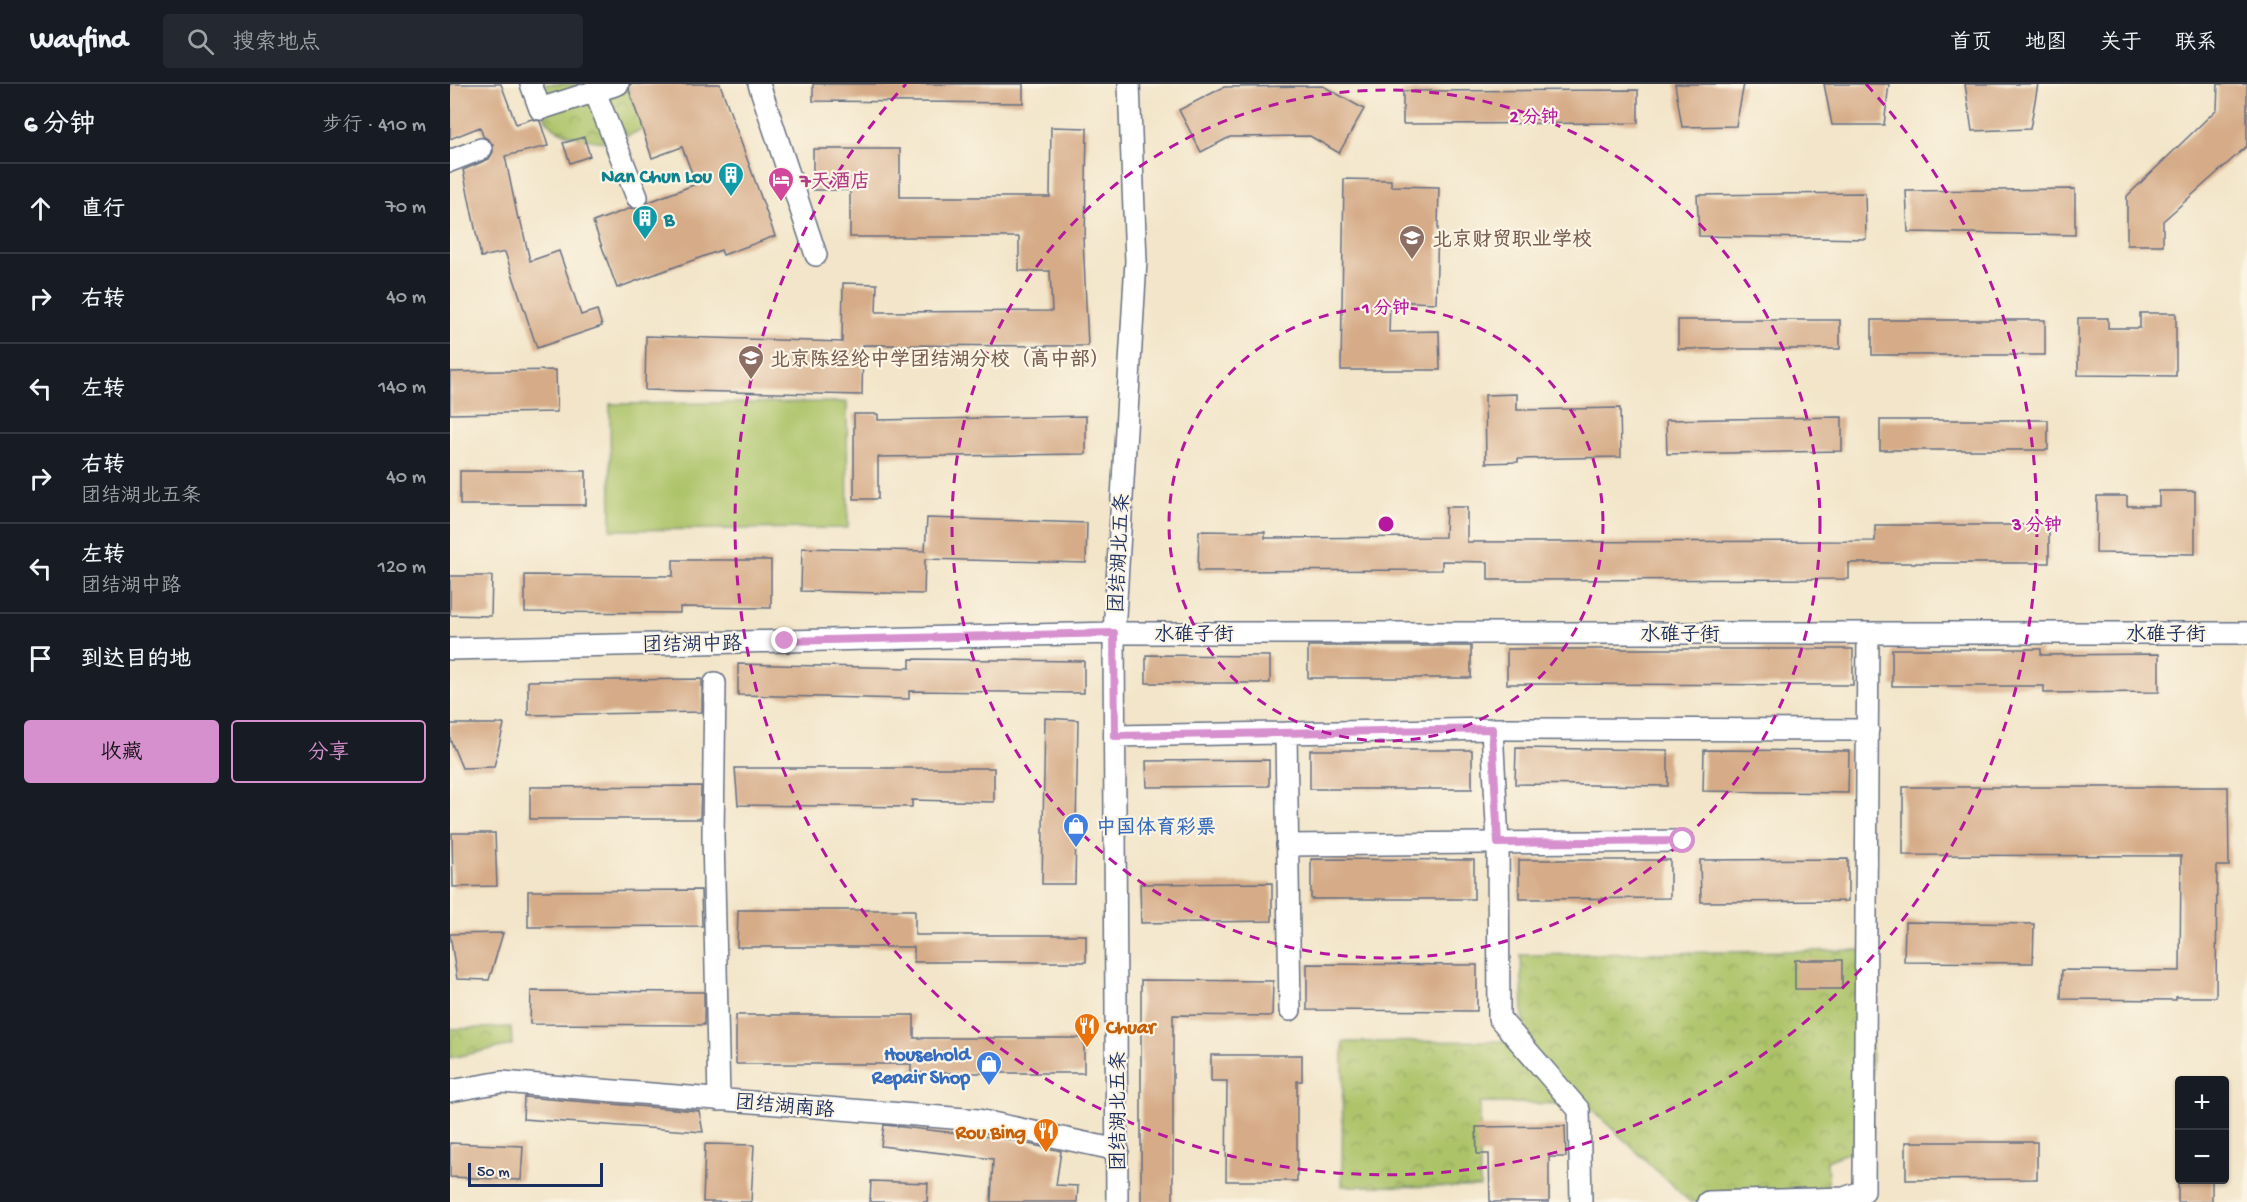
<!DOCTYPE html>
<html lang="zh">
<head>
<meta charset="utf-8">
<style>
  :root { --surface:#171b24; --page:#242831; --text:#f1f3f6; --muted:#9ea1a6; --line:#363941; --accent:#d690ce }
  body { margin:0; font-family:"Gochi Hand","LXGW WenKai TC",sans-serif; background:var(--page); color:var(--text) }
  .controls { position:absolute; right:18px; bottom:18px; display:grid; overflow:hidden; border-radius:6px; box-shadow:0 2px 4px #0004 }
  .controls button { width:54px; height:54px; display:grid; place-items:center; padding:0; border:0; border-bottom:2px solid var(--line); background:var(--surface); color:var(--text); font:30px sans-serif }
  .scale { position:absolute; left:18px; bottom:15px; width:135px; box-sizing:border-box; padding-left:6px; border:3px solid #1b2f5e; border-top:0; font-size:16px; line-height:21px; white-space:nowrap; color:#1b2f5e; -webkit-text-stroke:4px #fcf5e5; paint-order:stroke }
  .stop { position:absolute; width:18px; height:18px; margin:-14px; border:4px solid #d690ce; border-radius:50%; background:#fff }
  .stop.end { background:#d690ce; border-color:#fff; box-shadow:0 2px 6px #0008 }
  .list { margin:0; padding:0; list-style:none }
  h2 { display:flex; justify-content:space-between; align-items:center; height:78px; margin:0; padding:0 24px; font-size:26px }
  h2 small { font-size:20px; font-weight:400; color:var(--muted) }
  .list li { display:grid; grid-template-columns:39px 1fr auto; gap:18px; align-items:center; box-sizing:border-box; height:90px; padding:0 24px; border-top:2px solid var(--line) }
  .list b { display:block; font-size:22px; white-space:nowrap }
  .list p { margin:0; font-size:20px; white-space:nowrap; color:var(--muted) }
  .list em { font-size:20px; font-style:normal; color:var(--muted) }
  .actions { display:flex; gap:12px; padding:18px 24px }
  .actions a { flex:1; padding:14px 0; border:2px solid var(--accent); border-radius:6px; text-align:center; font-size:21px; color:var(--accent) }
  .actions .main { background:var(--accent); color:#111 }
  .icon { flex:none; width:33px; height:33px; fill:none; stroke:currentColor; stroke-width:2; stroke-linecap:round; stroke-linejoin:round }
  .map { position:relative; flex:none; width:1797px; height:1118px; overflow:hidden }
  header { display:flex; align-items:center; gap:36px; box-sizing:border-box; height:84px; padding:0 30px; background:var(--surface); border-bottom:2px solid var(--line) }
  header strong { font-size:28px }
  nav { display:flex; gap:33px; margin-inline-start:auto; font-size:21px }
  .search { width:420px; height:54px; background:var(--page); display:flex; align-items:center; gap:15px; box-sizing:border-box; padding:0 21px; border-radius:6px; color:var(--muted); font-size:22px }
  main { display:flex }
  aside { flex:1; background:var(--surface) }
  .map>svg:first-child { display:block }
</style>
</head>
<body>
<header>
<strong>Wayfind</strong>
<div class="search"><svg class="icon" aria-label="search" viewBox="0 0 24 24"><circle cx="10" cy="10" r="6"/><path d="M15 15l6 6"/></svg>搜索地点</div>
<nav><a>首页</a><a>地图</a><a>关于</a><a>联系</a></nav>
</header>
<main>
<aside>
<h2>6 分钟<small>步行 · 410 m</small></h2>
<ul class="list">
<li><svg class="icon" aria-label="ahead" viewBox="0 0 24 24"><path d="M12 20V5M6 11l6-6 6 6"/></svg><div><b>直行</b></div><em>70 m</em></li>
<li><svg class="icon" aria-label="right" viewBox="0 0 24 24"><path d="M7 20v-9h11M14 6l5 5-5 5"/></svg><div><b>右转</b></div><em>40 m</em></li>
<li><svg class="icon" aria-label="left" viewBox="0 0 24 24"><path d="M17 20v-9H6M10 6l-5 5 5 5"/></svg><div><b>左转</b></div><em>140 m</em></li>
<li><svg class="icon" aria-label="right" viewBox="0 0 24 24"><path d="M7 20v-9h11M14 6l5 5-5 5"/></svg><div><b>右转</b><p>团结湖北五条</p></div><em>40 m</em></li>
<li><svg class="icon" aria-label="left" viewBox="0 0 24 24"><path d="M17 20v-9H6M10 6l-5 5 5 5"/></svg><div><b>左转</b><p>团结湖中路</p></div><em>120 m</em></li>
<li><svg class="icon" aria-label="arrive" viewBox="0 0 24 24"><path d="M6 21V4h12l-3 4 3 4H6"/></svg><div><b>到达目的地</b></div></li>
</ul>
<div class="actions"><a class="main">收藏</a><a>分享</a></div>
</aside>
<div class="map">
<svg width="1797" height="1118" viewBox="0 0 1797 1118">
  <defs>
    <pattern id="park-crowns" width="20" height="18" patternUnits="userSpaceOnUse" patternTransform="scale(1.5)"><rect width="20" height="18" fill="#acc368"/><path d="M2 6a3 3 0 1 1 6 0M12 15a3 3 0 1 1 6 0" fill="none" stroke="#8b9f59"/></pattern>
  </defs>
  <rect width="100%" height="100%" fill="#fcf5e5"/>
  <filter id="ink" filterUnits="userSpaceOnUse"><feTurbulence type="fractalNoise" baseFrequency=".0167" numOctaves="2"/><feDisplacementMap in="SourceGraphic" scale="12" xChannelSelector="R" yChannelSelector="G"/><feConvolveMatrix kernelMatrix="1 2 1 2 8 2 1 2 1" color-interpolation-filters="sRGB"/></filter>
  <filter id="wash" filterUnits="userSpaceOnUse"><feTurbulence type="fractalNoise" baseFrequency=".008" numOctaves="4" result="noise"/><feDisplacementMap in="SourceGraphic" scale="24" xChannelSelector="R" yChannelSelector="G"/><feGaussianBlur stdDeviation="1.35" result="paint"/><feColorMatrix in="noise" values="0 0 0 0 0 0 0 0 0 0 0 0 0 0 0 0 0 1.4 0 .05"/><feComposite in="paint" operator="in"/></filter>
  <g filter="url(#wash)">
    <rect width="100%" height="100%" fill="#f2e5c9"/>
    <path fill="#acc368" stroke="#647963" stroke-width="1.5" d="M397 318 398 444 161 446 160 320Z"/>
    <path fill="url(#park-crowns)" stroke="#647963" stroke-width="1.5" d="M81 0H177L193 45C184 49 175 54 166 56 151 61 109 51 99 39 91 29 86 12 81 0Z
      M1421 866 1422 1050 1397 1069 1377 1077 1379 1118H1240L1136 1020 1030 1019V1103L892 1102 893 958 1074 957 1071 871Z
      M61 943 62 961 0 974V945Z"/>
    <g id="blocks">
      <path fill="#d6ac88" d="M0 0H51L66 40 82 35 90 37 98 62 55 72 68 135 70 134 80 177 109 167 131 231 147 226 152 242 87 264 55 168 31 173 13 86 39 75 43 68V61L39 56 33 52 30 43 0 55Z
        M180 0H270L325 152 273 171 271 166 167 204 143 138 181 124 191 125 199 118 246 100 232 63 202 74 179 6Z
        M363 0H573V19L363 17Z
        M1225 0H1294L1286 42 1232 43Z
        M1374 0H1439L1434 41H1382Z
        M1515 0H1588L1580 45 1522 47Z
        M1768 0H1797V62L1713 137V161H1677V112L1767 25Z
        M873 2 914 25 889 69 860 52 780 53 751 68 729 26 774 3Z
        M1188 6V39L953 40V7Z
        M601 43 637 44 635 154H633L638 262 413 261 412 311 195 306 196 252 392 258 393 199 427 200 426 228 602 227 600 187H569V153H400V106H363V65H450V113H600Z
        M134 53 140 72 120 79 113 59Z
        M894 95 941 96V102L989 103 986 219 940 217 939 248 989 247 990 286H891Z
        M1625 105V151L1458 148 1456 107Z
        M1415 109 1416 155 1249 152 1247 111Z
        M1690 229H1726V292L1628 291V234H1658V244H1690Z
        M1228 236H1390V265H1228Z
        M1422 236H1595V271H1422Z
        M106 286 107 328 0 330V288Z
        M1067 310V326L1170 324 1171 373 1068 375V378L1036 379 1035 311Z
        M404 330H428V336L636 332V370L428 373V415H404Z
        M1392 333V367L1217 370 1216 336Z
        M1430 336H1598V366H1430Z
        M10 387H136V421H10Z
        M1709 407H1745V470L1646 469 1647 412H1677V422H1709Z
        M996 423H1017V458L1425 457V441H1599V479H1399V495L1038 496V478L992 477V486L748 487 749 447 815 448V454L995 453Z
        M477 434 637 439 636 479 475 475 474 510 351 507 352 464 475 467Z
        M223 476H321V524L230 523V529L75 528V491L223 492Z
        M0 492H42L41 532 0 531Z
        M858 562H1021V594H858Z
        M1057 565H1403V601L1057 600Z
        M1442 565H1591V571L1709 570V608L1594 609V602H1442Z
        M696 571 820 572V599H696Z
        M460 575 634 577V609L459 607V615L288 611V580L460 584Z
        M252 595V628L78 631V597Z
        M595 634 628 636 625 800H592Z
        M0 640H54L44 683 12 684 0 655Z
        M1066 664 1218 666V702L1065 700Z
        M860 666H1022V705H860Z
        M1254 666 1399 667 1398 709 1253 707Z
        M819 676V702L697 703 696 677Z
        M285 684H544V718L462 716V723L288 721Z
        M251 702 250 735H80V703Z
        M1453 703H1778L1779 782H1767L1766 913H1726V916L1611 915 1612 886 1730 887 1731 772 1453 771Z
        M2 749H45L47 802 3 803Z
        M861 775 1024 776V815H861Z
        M1398 775V817L1251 818 1250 776Z
        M1069 776H1220V814L1069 815Z
        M822 799V837L691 839 690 800Z
        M251 806 252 842 78 843V807Z
        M288 826H465V851H636V878H464V863H287Z
        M1455 838 1584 840 1583 879 1454 878Z
        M53 849 39 896 7 895 0 850Z
        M1345 876H1392V905H1345Z
        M857 880 1027 881V927L857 926Z
        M691 896 823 897 822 932 723 931V1118H691Z
        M81 907 254 908V941L80 940Z
        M286 931H464V954H634V989H461V980H286Z
        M761 971H852V997H847V1097H776L777 997H761Z
        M74 1013 249 1027 253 1048 73 1035Z
        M434 1041 550 1054 611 1067 606 1101 628 1102 627 1118H541L543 1075 431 1062Z
        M1115 1042 1116 1073H1099V1118H1040L1039 1070H1027L1026 1043Z
        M1456 1058H1587V1095L1456 1096Z
        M0 1059 73 1062 71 1096 0 1093Z
        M255 1060 304 1061 301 1118H253Z
        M1728 1095H1762V1118H1728Z
        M421 1097 478 1099 477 1118H420Z"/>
    </g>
  </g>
  <g filter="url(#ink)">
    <use href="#blocks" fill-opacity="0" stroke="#666f83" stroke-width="1.5"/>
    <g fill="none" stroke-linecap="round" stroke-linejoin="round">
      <defs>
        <path id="minor" d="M81 0 90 25 168 0
          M309 0 366 171
          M145 8 187 113
          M0 77 31 65
          M0 565 664 549H1797
          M265 599 263 752 269 1016
          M1042 645 1048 759 1049 934 1129 1026 1131 1118
          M836 649 1042 645 1418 646
          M665 652 836 649 840 926
          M837 761 1233 757
          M0 1007 52 998 528 1036 668 1066
          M667 1118 664 549 686 177 679 0
          M1258 1118 1394 1114 1414 1107 1418 549"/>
      </defs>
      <use href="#minor" stroke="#666f83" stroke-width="24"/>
      <use href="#minor" stroke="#fff" stroke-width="21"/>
    </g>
  </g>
  <g fill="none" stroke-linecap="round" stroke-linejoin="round" filter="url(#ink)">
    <path stroke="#d690ce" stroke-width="8" d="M335 557 664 549 665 652 1042 645 1048 759 1233 757"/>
  </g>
  <g fill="none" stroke="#b5179e" stroke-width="3" stroke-dasharray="10 8">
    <circle cx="936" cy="440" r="217"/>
    <circle cx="936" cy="440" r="434"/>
    <path d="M1416 0A651 651 0 1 1 456 0"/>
  </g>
  <defs>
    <symbol id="building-pin" viewBox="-11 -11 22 30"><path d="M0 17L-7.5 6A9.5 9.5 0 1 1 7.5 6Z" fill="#0f9aa8" stroke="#fcf5e5"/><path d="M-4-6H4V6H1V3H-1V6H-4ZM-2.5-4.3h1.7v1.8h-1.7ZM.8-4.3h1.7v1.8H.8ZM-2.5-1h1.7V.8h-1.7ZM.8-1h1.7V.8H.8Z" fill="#fff"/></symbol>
    <symbol id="hotel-pin" viewBox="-11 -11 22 30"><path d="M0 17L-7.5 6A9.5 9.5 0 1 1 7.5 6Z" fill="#d1479c" stroke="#fcf5e5"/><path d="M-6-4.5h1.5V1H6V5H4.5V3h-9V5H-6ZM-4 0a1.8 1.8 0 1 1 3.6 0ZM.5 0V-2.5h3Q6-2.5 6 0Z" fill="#fff"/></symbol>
    <symbol id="school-pin" viewBox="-11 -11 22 30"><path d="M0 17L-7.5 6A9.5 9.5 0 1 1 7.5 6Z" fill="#8d6e63" stroke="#fcf5e5"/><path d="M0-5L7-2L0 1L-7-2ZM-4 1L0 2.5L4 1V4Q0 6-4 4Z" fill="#fff"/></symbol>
    <symbol id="shop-pin" viewBox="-11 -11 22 30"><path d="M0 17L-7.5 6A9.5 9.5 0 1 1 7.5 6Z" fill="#3f7fe0" stroke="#fcf5e5"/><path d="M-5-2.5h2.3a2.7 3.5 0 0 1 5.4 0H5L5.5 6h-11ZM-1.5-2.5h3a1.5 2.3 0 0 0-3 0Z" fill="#fff"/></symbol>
    <symbol id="restaurant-pin" viewBox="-11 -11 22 30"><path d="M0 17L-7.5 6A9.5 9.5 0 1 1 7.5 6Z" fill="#e8710a" stroke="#fcf5e5"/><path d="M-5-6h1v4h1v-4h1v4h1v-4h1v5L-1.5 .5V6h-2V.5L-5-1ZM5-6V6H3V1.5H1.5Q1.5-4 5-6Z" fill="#fff"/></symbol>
  </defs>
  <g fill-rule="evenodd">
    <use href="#building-pin" x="266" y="76" width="30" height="40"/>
    <use href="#hotel-pin" x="316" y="81" width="30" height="40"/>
    <use href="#building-pin" x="180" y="119" width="30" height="40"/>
    <use href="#school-pin" x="947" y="139" width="30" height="40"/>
    <use href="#school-pin" x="286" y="259" width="30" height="40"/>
    <use href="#shop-pin" x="611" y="727" width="30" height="40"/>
    <use href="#restaurant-pin" x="622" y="927" width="30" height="40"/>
    <use href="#shop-pin" x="524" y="965" width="30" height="40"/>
    <use href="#restaurant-pin" x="581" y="1032" width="30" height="40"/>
  </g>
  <g text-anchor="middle" stroke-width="4.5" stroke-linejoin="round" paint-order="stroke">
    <g font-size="20" font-weight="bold" fill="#0d838f" stroke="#fcf5e5" text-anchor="end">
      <text x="262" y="98">Nan Chun Lou</text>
      <text x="214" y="141" text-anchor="start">B</text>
    </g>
    <g font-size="20" font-weight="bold" fill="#b23c85" stroke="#fcf5e5" text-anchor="start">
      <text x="350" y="103">7天酒店</text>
    </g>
    <g font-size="20" font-weight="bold" fill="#785e54" stroke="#fcf5e5" text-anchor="start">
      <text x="982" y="161">北京财贸职业学校</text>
      <text x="320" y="281">北京陈经纶中学团结湖分校（高中部）</text>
    </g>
    <g font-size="20" fill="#1b2f5e" stroke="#fcf5e5">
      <text transform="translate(668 469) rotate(-87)" y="7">团结湖北五条</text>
      <text x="744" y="556">水碓子街</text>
      <text x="1230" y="556">水碓子街</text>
      <text x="1716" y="556">水碓子街</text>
      <text transform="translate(242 559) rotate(-1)" y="7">团结湖中路</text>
      <text transform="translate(335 1021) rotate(5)" y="7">团结湖南路</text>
      <text transform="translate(667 1027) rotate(-90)" y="7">团结湖北五条</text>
    </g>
    <g font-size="20" font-weight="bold" fill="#366cbe" stroke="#fcf5e5" text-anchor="start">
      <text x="646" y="749">中国体育彩票</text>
      <text x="520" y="976" text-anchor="end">Household<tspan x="520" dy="23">Repair Shop</tspan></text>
    </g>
    <g font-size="20" font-weight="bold" fill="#c56008" stroke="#fcf5e5" text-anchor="start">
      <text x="656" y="949">Chuar</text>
      <text x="576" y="1054" text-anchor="end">Rou Bing</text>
    </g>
  </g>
  <circle cx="936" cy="440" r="9" fill="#b5179e" stroke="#fcf5e5" stroke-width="3"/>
  <g font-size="18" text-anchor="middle" font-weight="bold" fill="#b5179e" stroke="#fcf5e5" stroke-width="4.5" stroke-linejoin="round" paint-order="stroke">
    <text x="1084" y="38">2 分钟</text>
    <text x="936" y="229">1 分钟</text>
    <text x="1587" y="446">3 分钟</text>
  </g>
</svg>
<div class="controls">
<button>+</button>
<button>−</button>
</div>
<div class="scale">50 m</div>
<div class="stop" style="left:1233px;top:757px"></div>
<div class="stop end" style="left:335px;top:557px"></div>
</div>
</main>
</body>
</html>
